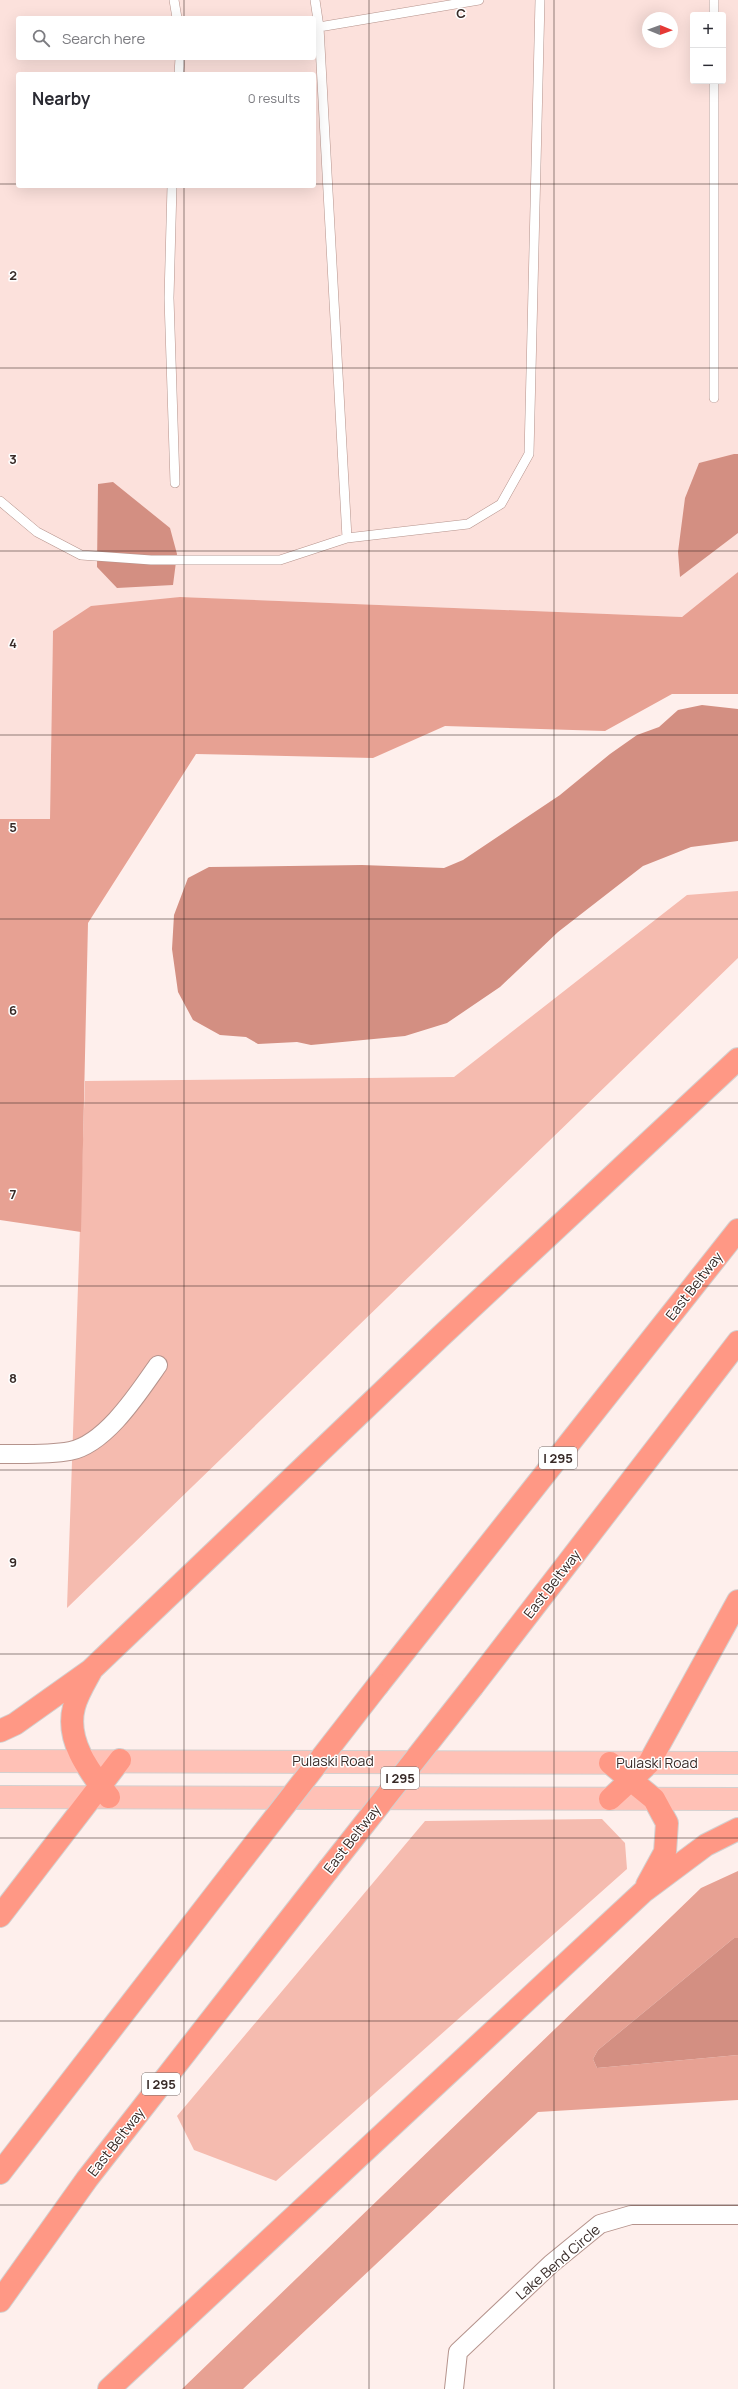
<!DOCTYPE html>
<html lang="en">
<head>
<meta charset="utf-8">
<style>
  :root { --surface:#fff; --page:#f7f7f7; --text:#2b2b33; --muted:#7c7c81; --line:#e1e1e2 }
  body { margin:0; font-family:Manrope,sans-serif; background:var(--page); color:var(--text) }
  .controls { position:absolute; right:12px; top:12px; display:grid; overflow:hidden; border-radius:4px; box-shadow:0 4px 16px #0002 }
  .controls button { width:36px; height:36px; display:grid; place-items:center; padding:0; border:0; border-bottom:1px solid var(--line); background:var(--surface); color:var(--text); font:20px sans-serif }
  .compass { position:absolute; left:642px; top:12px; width:36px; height:36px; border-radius:50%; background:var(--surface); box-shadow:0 4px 16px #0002; rotate:91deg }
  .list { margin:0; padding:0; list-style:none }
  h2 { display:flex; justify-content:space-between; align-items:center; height:52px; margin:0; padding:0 16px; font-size:17px }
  h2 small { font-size:13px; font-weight:400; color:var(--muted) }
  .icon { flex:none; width:22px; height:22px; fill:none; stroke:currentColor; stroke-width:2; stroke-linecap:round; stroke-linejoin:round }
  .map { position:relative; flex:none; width:738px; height:2389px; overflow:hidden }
  .search { position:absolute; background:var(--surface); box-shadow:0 4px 16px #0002; left:16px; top:16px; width:300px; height:44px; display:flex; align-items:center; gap:10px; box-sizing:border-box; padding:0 14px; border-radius:4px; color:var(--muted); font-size:15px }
  .panel { position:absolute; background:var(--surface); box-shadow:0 4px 16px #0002; left:16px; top:72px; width:300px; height:116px; border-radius:4px }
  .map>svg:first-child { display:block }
</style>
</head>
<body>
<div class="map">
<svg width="738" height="2389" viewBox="0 0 738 2389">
  <rect width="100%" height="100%" fill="#feefec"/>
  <path fill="#fce1dc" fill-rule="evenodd" d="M0 0H738V572L682 617 180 597 53 632 50 819H0ZM693 15H723V81H693ZM18 18H314V58H18ZM648 18H672V42H648ZM18 74H314V186H18Z"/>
  <path fill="#f5bbaf" d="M738 891V958L67 1608 85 1081 454 1077 687 895Z
    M602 1819 625 1843 627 1869 276 2181 194 2150 177 2116 425 1821Z"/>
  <path fill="#e7a193" d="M738 572V694H672L605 731 445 726 373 758 196 754 88 923 81 1232 0 1220V819H50L53 631 91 606 180 597 682 617Z
    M738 1871V1938H734L598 2050 593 2059 597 2068 738 2055V2100L538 2112 243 2389H182L701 1888Z"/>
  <path fill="#d38f82" d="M734 454H738V533L680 577 678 552 685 498 699 463Z
    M113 482 170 528 177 554 173 585 117 588 97 567 98 484Z
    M702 705 738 709V841L691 847 643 866 558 932 500 987 447 1023 405 1036 311 1045 297 1042 258 1044 246 1037 220 1035 193 1020 178 992 172 949 174 915 188 878 209 867 362 865 444 868 463 860 560 795 610 754 637 735 659 727 678 710Z
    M734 1938H738V2055L597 2068 593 2059 598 2050Z"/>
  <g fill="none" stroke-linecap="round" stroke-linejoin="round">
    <defs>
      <path id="lane" d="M174 0 177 18
        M315 0 319 27 347 538
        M714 0V15
        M319 27 479 0
        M179 74 180 58
        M714 81V398
        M172 186 169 298 175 483
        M0 501 37 532 81 555 151 560H280L347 538 468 524 501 504 529 454 540 0"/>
      <path id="street" d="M0 1454C22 1454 48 1455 70 1451 106 1444 139 1392 158 1365
        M454 2389 458 2352 551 2264 600 2224 631 2215H738"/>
      <path id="primary" d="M0 1761 738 1763
        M0 1797 738 1799"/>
      <path id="highway" d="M91 1671C85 1682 77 1695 74 1707 65 1741 90 1772 109 1797
        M378 1685 738 1230
        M473 1686 738 1342
        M0 1731 15 1724 91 1670 441 1336 738 1059
        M610 1763 654 1799 667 1823 665 1852 647 1885
        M610 1799 649 1763 738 1601
        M0 1916 120 1760
        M0 2173 235 1869
        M0 2301 87 2179 328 1870
        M109 2389 643 1892 706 1845 738 1829"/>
    </defs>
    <use href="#lane" stroke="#b5938c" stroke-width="10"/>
    <use href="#street" stroke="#b5938c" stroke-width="20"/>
    <use href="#primary" stroke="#d3d0cf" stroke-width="24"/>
    <use href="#highway" stroke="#d3d0cf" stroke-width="24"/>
    <use href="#lane" stroke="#fff" stroke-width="9"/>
    <use href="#street" stroke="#fff" stroke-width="18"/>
    <use href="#primary" stroke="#ffc1b6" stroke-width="22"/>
    <use href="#highway" stroke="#ff9885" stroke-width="22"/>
    <defs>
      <path id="highway-bridge" d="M235 1869 378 1685
        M328 1870 473 1686"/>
    </defs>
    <use href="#highway-bridge" stroke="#d3d0cf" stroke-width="24" stroke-linecap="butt"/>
    <use href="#highway-bridge" stroke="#ff9885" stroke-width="22"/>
  </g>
  <path fill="none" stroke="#372a27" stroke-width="1" stroke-opacity="0.55" d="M184 0V18M369 0V2389M554 0V2389M184 58V74M0 184H18M314 184H738M184 186V2389M0 368H738M0 551H738M0 735H738M0 919H738M0 1103H738M0 1286H738M0 1470H738M0 1654H738M0 1838H738M0 2021H738M0 2205H738"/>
  <g text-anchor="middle" stroke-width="3" stroke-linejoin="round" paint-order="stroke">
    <g fill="#fff" stroke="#736a68" stroke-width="1">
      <rect x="539" y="1447" width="38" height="22" rx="3"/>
      <rect x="381" y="1767" width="38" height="22" rx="3"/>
      <rect x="142" y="2073" width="38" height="22" rx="3"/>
    </g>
    <g font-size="13" font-weight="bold" fill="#372a27">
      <text x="558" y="1463">I 295</text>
      <text x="400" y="1783">I 295</text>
      <text x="161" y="2089">I 295</text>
    </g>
    <g font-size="14" fill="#372a27" stroke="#fff">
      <text transform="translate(694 1286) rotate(-52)" y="5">East Beltway</text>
      <text transform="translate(552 1584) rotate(-52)" y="5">East Beltway</text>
      <text x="333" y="1766">Pulaski Road</text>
      <text x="657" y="1768">Pulaski Road</text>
      <text transform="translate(352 1839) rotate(-52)" y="5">East Beltway</text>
      <text transform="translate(116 2142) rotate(-52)" y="5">East Beltway</text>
      <text transform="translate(558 2262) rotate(-41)" y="5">Lake Bend Circle</text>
    </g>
  </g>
  <g font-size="13" text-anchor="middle" font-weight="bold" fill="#372a27" stroke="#fff" stroke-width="3" stroke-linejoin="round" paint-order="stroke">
    <text x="461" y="18">C</text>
    <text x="13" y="280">2</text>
    <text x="13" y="464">3</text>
    <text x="13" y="648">4</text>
    <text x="13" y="832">5</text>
    <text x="13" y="1015">6</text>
    <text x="13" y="1199">7</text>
    <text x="13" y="1383">8</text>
    <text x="13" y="1567">9</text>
  </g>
</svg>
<div class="controls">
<button>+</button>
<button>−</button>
</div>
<svg class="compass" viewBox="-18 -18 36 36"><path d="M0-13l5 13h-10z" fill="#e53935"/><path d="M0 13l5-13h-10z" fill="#7c7c81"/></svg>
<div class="search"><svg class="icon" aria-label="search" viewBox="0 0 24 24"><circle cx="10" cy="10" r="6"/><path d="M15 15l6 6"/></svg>Search here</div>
<section class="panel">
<h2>Nearby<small>0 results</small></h2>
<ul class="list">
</ul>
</section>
</div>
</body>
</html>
